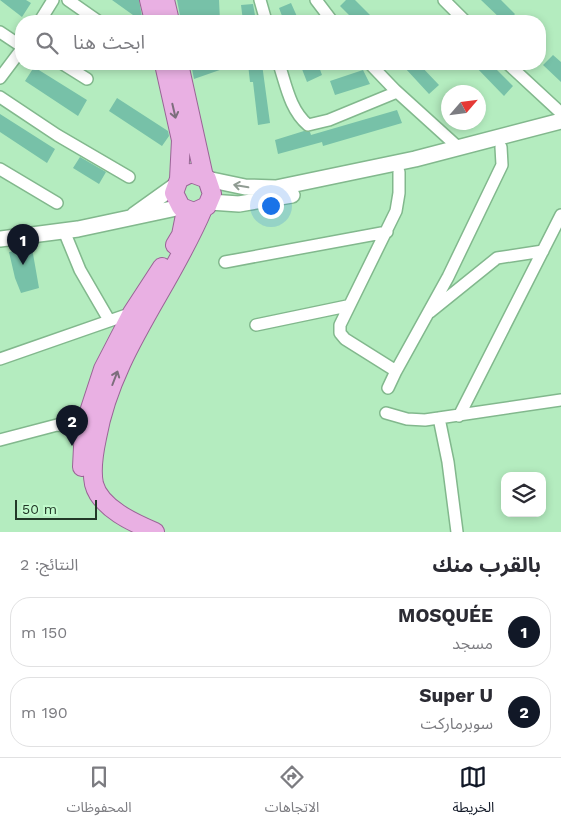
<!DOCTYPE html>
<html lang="ar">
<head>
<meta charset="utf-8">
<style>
  :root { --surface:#fff; --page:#f7f7f7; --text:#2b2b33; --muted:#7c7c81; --line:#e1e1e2; --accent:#111827 }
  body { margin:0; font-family:"Work Sans","Noto Sans Arabic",sans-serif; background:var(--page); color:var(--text); direction:rtl }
  .controls { position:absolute; right:15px; bottom:15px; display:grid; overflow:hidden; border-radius:10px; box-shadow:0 2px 8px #0003 }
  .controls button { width:45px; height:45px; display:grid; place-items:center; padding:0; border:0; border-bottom:1px solid var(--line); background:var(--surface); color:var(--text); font:25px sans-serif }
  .compass { position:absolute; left:441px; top:85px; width:45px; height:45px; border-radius:50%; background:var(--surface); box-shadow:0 2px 8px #0003; rotate:62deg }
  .scale { position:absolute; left:15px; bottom:12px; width:82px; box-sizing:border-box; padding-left:5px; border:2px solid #223827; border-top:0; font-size:14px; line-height:18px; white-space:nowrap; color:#223827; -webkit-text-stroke:4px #c1facc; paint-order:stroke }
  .you { position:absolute; left:270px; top:205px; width:18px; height:18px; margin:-12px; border:4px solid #fff; border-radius:50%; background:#1a73e8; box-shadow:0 0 0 8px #1a73e833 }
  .badge { display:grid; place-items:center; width:32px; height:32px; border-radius:50%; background:var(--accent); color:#fff; font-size:16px; font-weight:700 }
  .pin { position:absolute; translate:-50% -41px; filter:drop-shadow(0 1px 2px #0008) }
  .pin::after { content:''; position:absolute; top:26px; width:18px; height:15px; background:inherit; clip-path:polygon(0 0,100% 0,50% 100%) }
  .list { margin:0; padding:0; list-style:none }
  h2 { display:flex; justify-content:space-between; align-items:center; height:65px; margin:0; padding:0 20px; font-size:21px }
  h2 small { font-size:16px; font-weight:400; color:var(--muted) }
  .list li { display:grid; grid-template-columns:32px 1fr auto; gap:15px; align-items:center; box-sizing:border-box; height:70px; margin:0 10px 10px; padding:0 10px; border:1px solid var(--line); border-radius:20px }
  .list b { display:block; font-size:19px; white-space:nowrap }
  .list p { margin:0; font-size:16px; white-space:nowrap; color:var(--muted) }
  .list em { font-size:16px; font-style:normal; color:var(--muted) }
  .icon { flex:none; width:28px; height:28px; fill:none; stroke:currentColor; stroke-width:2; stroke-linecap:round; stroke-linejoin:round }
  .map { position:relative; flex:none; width:561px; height:532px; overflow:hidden; direction:ltr }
  .search { position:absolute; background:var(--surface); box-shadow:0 2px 8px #0003; left:15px; right:15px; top:15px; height:55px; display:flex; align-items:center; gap:12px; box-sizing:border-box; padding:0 18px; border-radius:20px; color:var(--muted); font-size:19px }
  .sheet { height:225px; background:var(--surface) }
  nav { display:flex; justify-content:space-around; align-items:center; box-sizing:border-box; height:70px; border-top:1px solid var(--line); background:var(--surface); font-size:14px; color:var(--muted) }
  nav a { display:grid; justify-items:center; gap:2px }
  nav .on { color:var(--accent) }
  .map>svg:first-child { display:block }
</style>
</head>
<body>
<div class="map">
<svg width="561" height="532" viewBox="0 0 561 532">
  <rect width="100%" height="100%" fill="#b4ecbf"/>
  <path fill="#77c1a8" d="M0 0H26L31 3 22 17Z
    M112 0H139L142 17 140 20Z
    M177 0H219L220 21H181Z
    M346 0H355L376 21H355L340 6Z
    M481 0H501L515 14 509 21H503Z
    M291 3 299 21H284L279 8Z
    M253 4 256 21H243L241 5Z
    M553 55 561 62V82L543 65Z
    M191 64H234V65L194 79Z
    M248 64H262L270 123 258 125 253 82H250Z
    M300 64H318L322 75 307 82Z
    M409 64H419L439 85 429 94 405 68Z
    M473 64H491L513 86 504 96Z
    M34 67 87 100 78 116 25 81Z
    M363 70 370 84 335 95 330 81Z
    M117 98 168 131 169 136 162 146 109 111Z
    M397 110 402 123 323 146 322 142 278 154 275 140 304 131 310 132 311 135Z
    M0 114 55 149 47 163 0 132Z
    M80 157 106 172 99 184 73 168Z
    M32 248 39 288 21 293 15 278 9 252Z"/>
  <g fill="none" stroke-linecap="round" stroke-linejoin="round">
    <defs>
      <path id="minor" d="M68 0 98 21
        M260 0 266 21
        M316 0 332 21
        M444 0 465 21
        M40 21 53 0
        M0 32 21 46
        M63 64 87 79
        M279 64C286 85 290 110 308 125L329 120 397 92
        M370 64 395 90 459 148
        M508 64 561 113
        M0 78 21 50
        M0 97 57 135 129 177
        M0 169 57 203
        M64 231 80 270 109 320
        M225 262 387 232
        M430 312 497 258 543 251
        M256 325 347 306
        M0 359 132 313
        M396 371 345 339 340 333V325L396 211 399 193V172
        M388 388 396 371 448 277 502 165 501 147
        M386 413 407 419 425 420 561 400
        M459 416 561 215
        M439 418 448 462 457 532
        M0 440 57 425 84 427"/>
      <path id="secondary" d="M207 179 245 187 276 188 415 159 561 121
        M210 202 239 204 292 195
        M134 215 176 185
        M0 239 78 229 181 207"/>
      <path id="primary" d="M149 0 154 21
        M165 0 170 21
        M164 64 181 140 179 179 174 193 181 207 194 212 207 206 212 194 207 179 191 173 179 179
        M179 64 204 177
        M175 245 181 235 186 210
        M82 467 84 427 103 369 132 313 162 267
        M155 532C134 523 100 508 94 484 91 470 94 452 97 438 112 353 170 288 203 209"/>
    </defs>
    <use href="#minor" stroke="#82b88d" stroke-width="14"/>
    <use href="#secondary" stroke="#82b88d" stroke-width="18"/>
    <use href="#primary" stroke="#9a6496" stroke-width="20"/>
    <use href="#minor" stroke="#fff" stroke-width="11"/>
    <use href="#secondary" stroke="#fff" stroke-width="15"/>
    <use href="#primary" stroke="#e9b0e3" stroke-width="18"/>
  </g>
  <defs><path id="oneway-shaft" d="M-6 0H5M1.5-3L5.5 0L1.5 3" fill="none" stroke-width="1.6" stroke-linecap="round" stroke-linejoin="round" transform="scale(1.25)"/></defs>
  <g stroke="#7c6e7c">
    <use href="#oneway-shaft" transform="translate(174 111) rotate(77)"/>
    <use href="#oneway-shaft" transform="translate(115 378) rotate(-69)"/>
  </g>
  <use stroke="#909c93" href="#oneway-shaft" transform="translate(241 186) rotate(-170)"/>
</svg>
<div class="controls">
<button><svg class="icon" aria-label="layers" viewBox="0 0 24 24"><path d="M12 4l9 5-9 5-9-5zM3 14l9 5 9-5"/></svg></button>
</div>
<svg class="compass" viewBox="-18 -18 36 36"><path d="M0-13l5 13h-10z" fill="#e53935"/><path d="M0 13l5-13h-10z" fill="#7c7c81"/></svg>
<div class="scale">50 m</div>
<div class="you"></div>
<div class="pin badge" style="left:23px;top:265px">1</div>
<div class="pin badge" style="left:72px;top:446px">2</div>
<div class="search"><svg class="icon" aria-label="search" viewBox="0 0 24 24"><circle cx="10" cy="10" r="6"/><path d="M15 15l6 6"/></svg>ابحث هنا</div>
</div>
<section class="sheet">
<h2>بالقرب منك<small>النتائج: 2</small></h2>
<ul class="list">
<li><span class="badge">1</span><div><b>MOSQUÉE</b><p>مسجد</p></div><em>150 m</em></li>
<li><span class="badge">2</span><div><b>Super U</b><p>سوبرماركت</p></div><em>190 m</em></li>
</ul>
</section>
<nav>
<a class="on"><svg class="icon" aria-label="map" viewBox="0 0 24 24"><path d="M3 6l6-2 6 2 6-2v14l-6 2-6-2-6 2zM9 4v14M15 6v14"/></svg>الخريطة</a>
<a><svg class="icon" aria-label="directions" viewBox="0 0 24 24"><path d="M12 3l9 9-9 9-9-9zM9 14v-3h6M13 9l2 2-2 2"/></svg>الاتجاهات</a>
<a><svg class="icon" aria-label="saved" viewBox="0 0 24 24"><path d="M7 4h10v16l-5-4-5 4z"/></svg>المحفوظات</a>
</nav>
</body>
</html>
